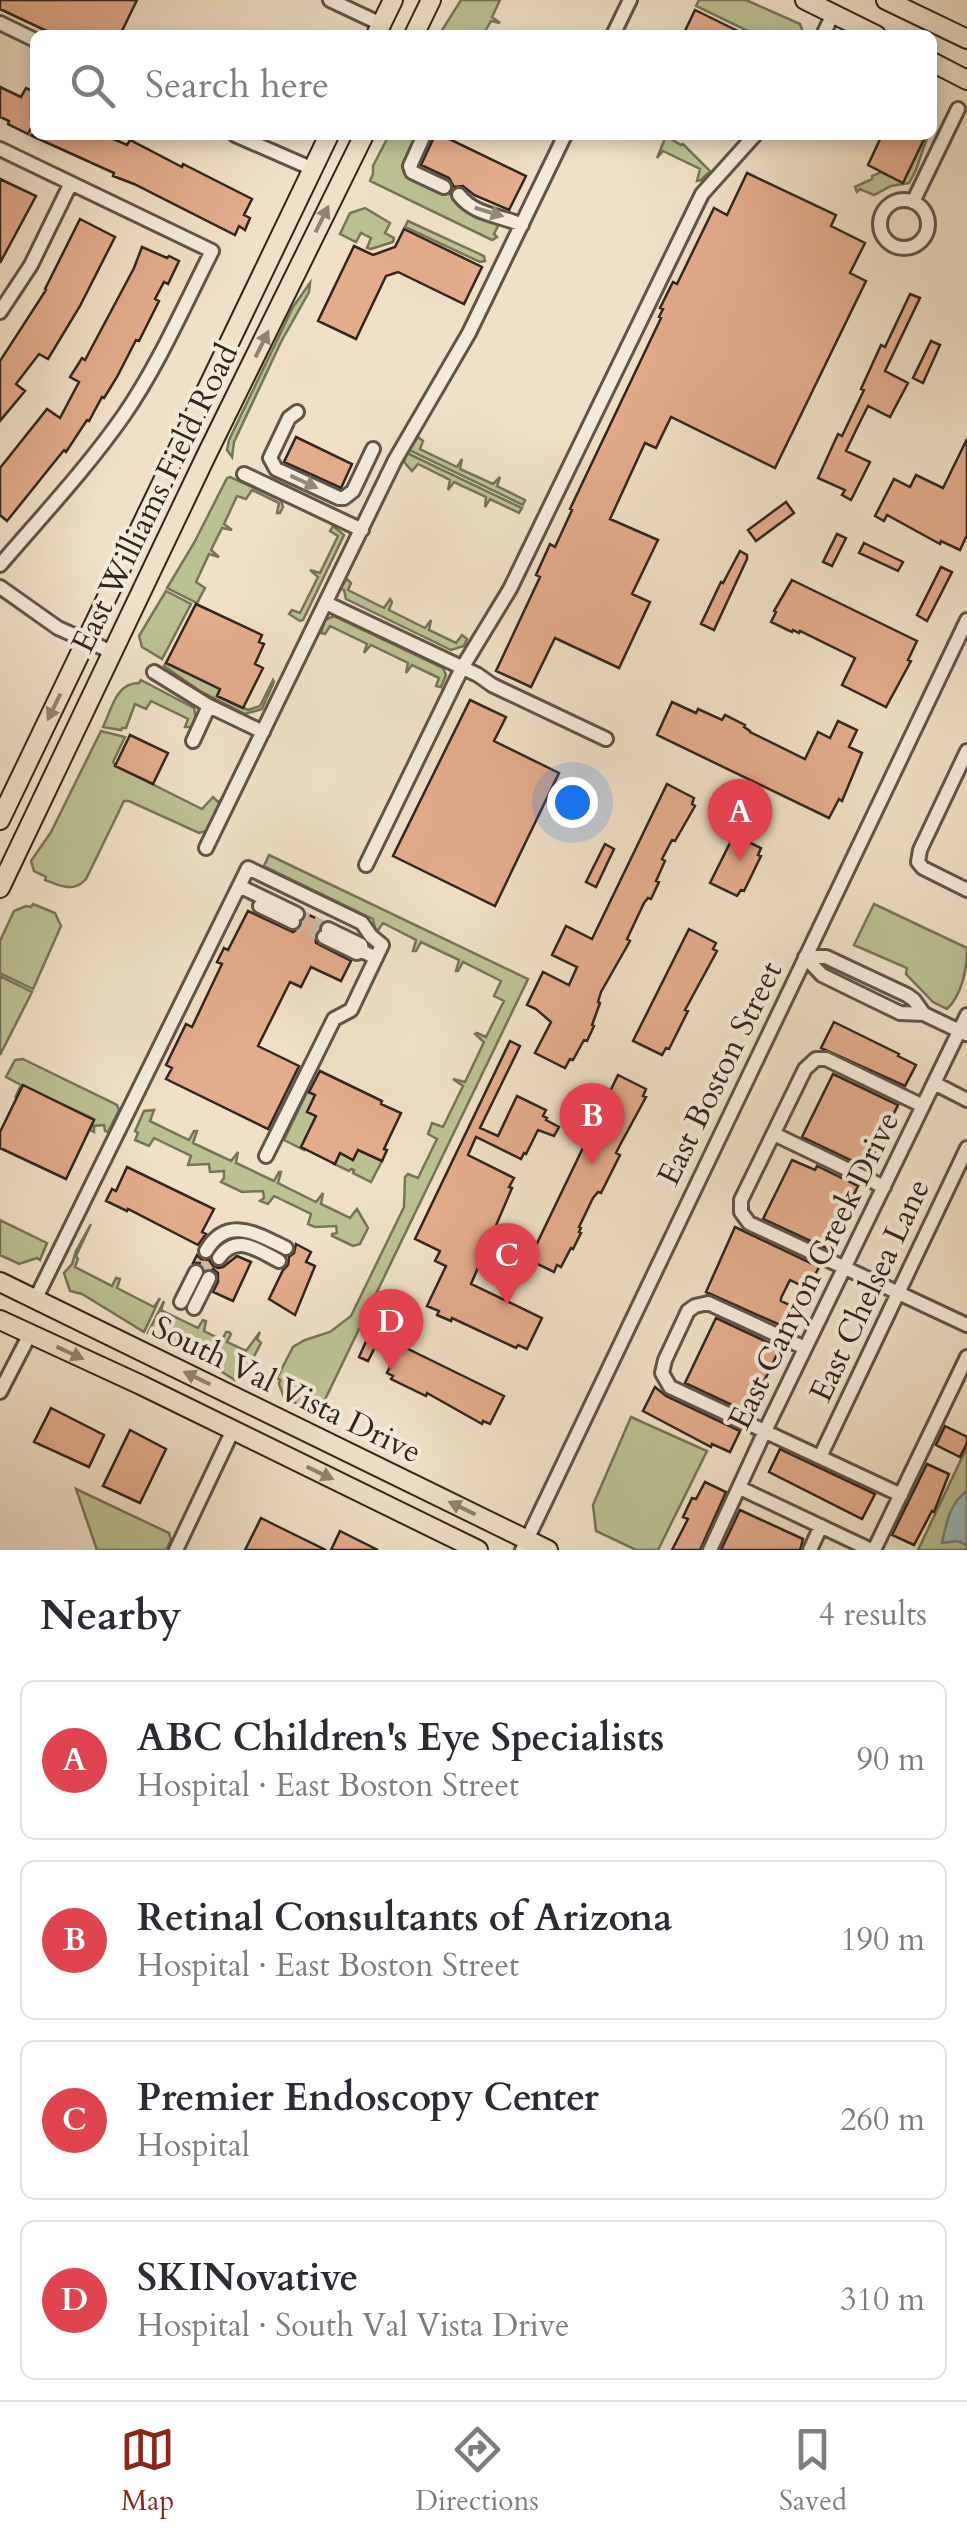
<!DOCTYPE html>
<html lang="en">
<head>
<meta charset="utf-8">
<style>
  :root { --surface:#fff; --page:#f7f7f7; --text:#2b2b33; --muted:#7c7c81; --line:#e1e1e2; --accent:#8f2418 }
  body { margin:0; font-family:Cardo,serif; background:var(--page); color:var(--text) }
  .you { position:absolute; left:572px; top:802px; width:35px; height:35px; margin:-25px; border:8px solid #fff; border-radius:50%; background:#1a73e8; box-shadow:0 0 0 15px #1a73e833 }
  .badge { display:grid; place-items:center; width:65px; height:65px; border-radius:50%; background:var(--accent); color:#fff; font-size:32px; font-weight:700 }
  .pin { position:absolute; translate:-50% -82px; filter:drop-shadow(0 2px 5px #0008) }
  .pin::after { content:''; position:absolute; top:52px; width:35px; height:30px; background:inherit; clip-path:polygon(0 0,100% 0,50% 100%) }
  .list { margin:0; padding:0; list-style:none }
  h2 { display:flex; justify-content:space-between; align-items:center; height:130px; margin:0; padding:0 40px; font-size:42px }
  h2 small { font-size:32px; font-weight:400; color:var(--muted) }
  .list li { display:grid; grid-template-columns:65px 1fr auto; gap:30px; align-items:center; box-sizing:border-box; height:160px; margin:0 20px 20px; padding:0 20px; border:2px solid var(--line); border-radius:15px }
  .list b { display:block; font-size:38px; white-space:nowrap }
  .list p { margin:0; font-size:32px; white-space:nowrap; color:var(--muted) }
  .list em { font-size:32px; font-style:normal; color:var(--muted) }
  .icon { flex:none; width:55px; height:55px; fill:none; stroke:currentColor; stroke-width:2; stroke-linecap:round; stroke-linejoin:round }
  .map { position:relative; flex:none; width:967px; height:1550px; overflow:hidden }
  .search { position:absolute; background:var(--surface); box-shadow:0 5px 15px #0003; left:30px; right:30px; top:30px; height:110px; display:flex; align-items:center; gap:25px; box-sizing:border-box; padding:0 35px; border-radius:15px; color:var(--muted); font-size:38px }
  .sheet { height:850px; background:var(--surface) }
  nav { display:flex; justify-content:space-around; align-items:center; box-sizing:border-box; height:140px; border-top:2px solid var(--line); background:var(--surface); font-size:28px; color:var(--muted) }
  nav a { display:grid; justify-items:center; gap:5px }
  nav .on { color:var(--accent) }
  .map>svg:first-child { display:block }
</style>
</head>
<body>
<div class="map">
<svg width="967" height="1550" viewBox="0 0 967 1550">
  <rect width="100%" height="100%" fill="#f0e0c7"/>
  <filter id="stains"><feTurbulence type="fractalNoise" baseFrequency=".002" numOctaves="4"/><feColorMatrix values="0 0 0 0 .2 0 0 0 0 .09 0 0 0 0 .02 0 0 0 .5 -.17"/></filter>
  <radialGradient id="worn" r=".72"><stop offset=".6" stop-color="#630" stop-opacity="0"/><stop offset="1" stop-color="#630" stop-opacity=".3"/></radialGradient>
  <path fill="#bcc194" stroke="#767459" stroke-width="2.5" d="M461 0H500L492 17 500 23 491 21 483 35H439Z
    M699 0H746L800 24 804 35H756L696 6Z
    M389 135H416C398 174 399 174 437 192L439 189 501 220 494 234 497 237 492 240 370 181 373 174V166Z
    M926 135H928L916 170 909 183 891 186 874 195 860 189 857 192 855 187 872 179V176L881 172 903 182Z
    M666 136 681 145 683 144 710 171 701 180 697 181 700 169 663 151 657 158Z
    M365 208 390 223 385 233 394 238 393 242 371 249 367 248 371 238 361 233 356 242 340 234 350 213Z
    M408 221 484 256 485 261 480 262 405 227Z
    M310 283 309 292 281 342 234 442 232 457 227 450 229 440 293 307Z
    M418 437 423 441 420 449 457 467 462 459 460 469 493 484 500 477 497 486 525 500 523 505 409 450Z
    M407 453 522 508 519 513 490 499 485 507 486 497 454 482 448 490 450 480 418 464 412 471 404 462Z
    M230 477 281 500 283 507 280 513H277L279 503 252 490 246 499 237 496 224 524 232 530 222 528 211 550 219 557 209 554 196 582 205 588 197 603 167 588 194 543 227 478Z
    M333 526 344 535 303 620 300 621 289 614 292 610 300 613 318 577 310 570 320 573 338 536 330 531Z
    M347 579 351 583 348 590 384 608 390 599 392 602 389 610 425 628 431 620 429 630 456 643 462 635 467 639 464 646 451 650 346 599 344 590 340 588Z
    M166 591 191 604 162 659 142 647 139 636Z
    M334 616 443 668 446 675 441 687 436 686 439 678 412 665 406 673 408 663 371 645 364 653 367 644 330 626 325 634 321 633 325 620Z
    M166 663 221 688 217 696 248 710 260 706 273 680 274 682 262 709 245 714 200 691 164 666Z
    M141 680 194 708 196 718 191 727H185L188 719 151 701 146 709 135 704 126 728H122L121 730 103 727C112 708 116 683 139 683Z
    M101 731 125 737 113 762 116 766 202 809 213 797 218 802 222 799 206 831 199 833 129 801H124L86 879C74 893 60 886 45 880L46 877 34 871 31 861 51 832Z
    M269 855 528 979 318 1414 284 1397 279 1384 280 1380 277 1378 293 1347 305 1340 330 1332 351 1316 404 1207 405 1177 408 1174 418 1178 437 1139 428 1134 432 1123 443 1127 463 1086 453 1079 465 1082 484 1042 475 1034 477 1033 486 1037 504 1001 494 996 501 981 463 962 458 971H456L459 960 421 942 416 951H413L416 940 383 923 376 933 373 919 264 866Z
    M33 904 55 913 61 926 33 989 0 973V941L14 911 26 906 31 907Z
    M874 904 967 948C967 969 962 995 947 1009L933 1002 906 974 907 968 854 945Z
    M0 976 32 992 0 1055Z
    M23 1059 117 1105 119 1110 108 1132 105 1131 104 1125 94 1126V1132L90 1130 94 1119 23 1086 15 1098 21 1085 6 1077 15 1060Z
    M307 1092 315 1095 316 1116 304 1150 284 1140Z
    M154 1110 150 1121 189 1140 194 1131H197L193 1143 231 1161 238 1152 236 1163 274 1181 279 1172H281L278 1183 316 1202 323 1193 321 1204 350 1218 357 1209 368 1228 360 1244 353 1246 332 1236V1234L337 1233 336 1226 315 1227 308 1224 311 1214 274 1196 268 1204 260 1201 264 1198 263 1191 242 1192 221 1182 224 1178V1171L210 1172 209 1164 188 1165 191 1156 154 1138 149 1146 135 1140 138 1133 135 1131 144 1111Z
    M360 1145 373 1157 382 1161 371 1182 353 1173 354 1170 351 1169 349 1171 334 1164 340 1153 353 1160Z
    M0 1220 47 1243 40 1260 37 1258 19 1264 0 1255Z
    M91 1224 76 1256 78 1259 75 1267 112 1286 116 1278 120 1279 117 1288 154 1307 160 1298 144 1332 82 1294 70 1291 64 1273 72 1264 76 1251Z
    M164 1301 161 1310 198 1328 203 1320 206 1321 204 1331 222 1340 226 1332H229L231 1334 227 1342 246 1351 260 1332 257 1339 261 1343 244 1376 235 1380 198 1357 148 1333Z
    M631 1417 707 1451 658 1550H636L596 1531 593 1505Z
    M967 1447V1550H918Z
    M76 1489 169 1533 171 1540 166 1550H97Z"/>
  <path fill="#9bbcbb" stroke="#71807c" stroke-width="2.5" d="M967 1491V1545L957 1541 942 1543C946 1524 950 1502 967 1491Z"/>
  <path fill="#e4ab8c" stroke="#31261e" stroke-width="2.5" d="M0 0H137L120 35H55L0 9Z
    M695 10 746 35H683Z
    M0 87 21 97 26 88 35 93V120L28 134 8 124 9 121 0 117Z
    M30 135H104L127 145 130 140 182 167 183 164 252 199 244 215 250 218 245 230 239 226 235 235 134 184 113 176 114 173Z
    M435 135H441L526 176 509 210 474 195 463 186 454 187 449 178 421 165Z
    M882 135H926L903 183 868 165Z
    M747 173 836 215 831 226 865 243 850 273 866 281 775 468 671 417 656 448 645 443 610 519 658 540 632 594 650 602 619 668 555 638 531 687 496 671 540 577 536 575 550 544 555 547 572 510 570 509 661 318 659 317 663 309 660 308 673 282 677 284 714 208 727 215Z
    M0 179 36 196 0 263Z
    M80 219 115 237 80 306 48 359 39 354 16 384 25 391 0 421V361L46 290 45 289Z
    M404 229 482 267 464 304 398 272 386 276 356 339 318 321 354 246 373 255 395 247Z
    M142 247 167 258 169 256 179 261 168 284 164 282 155 299 159 301 139 341 136 340 117 377 104 398 102 397 89 421 87 420 66 452 64 450 7 521 0 515V468L47 409 60 418 79 382 70 377 82 358 85 360 134 268Z
    M910 294 920 298 885 371 908 383 890 417 868 406 857 428 846 451 870 462 851 500 842 495 845 490 818 478 838 434 842 436 864 390 861 389 881 345 885 347Z
    M931 341 940 345 923 383 913 378Z
    M296 437 352 464 341 488 284 462Z
    M967 439V535L960 550 941 541 940 544 887 515 884 521 875 516 894 479 910 487 916 475 943 488Z
    M786 502 794 513 756 541 748 530Z
    M837 534 846 538 832 566 823 562Z
    M864 543 903 562 898 571 859 553Z
    M740 551 747 555V559L714 630 701 624 721 582 723 583Z
    M941 567 952 572 927 621 917 615Z
    M792 580 917 641 908 660 911 661 886 707 842 685 855 658 800 631 799 633 793 630 792 632 771 622 776 612 774 611Z
    M196 604 262 635 259 642 264 644 255 664 263 668 243 708 217 696 220 689 166 663Z
    M470 700 506 717 494 741 559 773 495 906 393 856Z
    M672 702 696 713 698 709 722 720 725 715 745 725 744 727 750 731V732L805 759 818 732 830 738 838 721 857 730 849 747 862 753 842 801 839 799 829 818 657 735Z
    M130 735 168 753 153 784 115 766Z
    M667 784 694 798 692 804 695 806 675 841 672 840 662 859 665 861 656 881 659 882 651 899 648 898 644 903 627 939 630 941 601 992 598 1002 600 1003 592 1025 594 1026 587 1041 584 1040 573 1060 570 1059 565 1068 535 1053 551 1022 536 1009 527 1005 543 972 569 985 577 967 552 955 566 926 592 939Z
    M734 835 761 848 758 855 761 856 744 891 741 890 737 896 710 883Z
    M605 844 614 849 596 887 586 882Z
    M248 911 293 932 301 927 307 914 322 921 315 934 316 943 351 961 341 981 311 967 301 987 290 982 258 1046 299 1066 268 1129 166 1079 172 1068 166 1065 186 1024 192 1027 222 964 217 962 224 948 228 950Z
    M689 929 716 943 713 949 717 951 685 1010 688 1011 669 1049 666 1048 662 1055 633 1041Z
    M834 1022 899 1054 898 1056 916 1065 905 1086 821 1048Z
    M510 1041 520 1046 480 1128 498 1136 517 1096 546 1110 543 1116 547 1118 546 1120 559 1127 554 1136 538 1130 526 1154 524 1153 521 1159 476 1137 468 1155 514 1178 509 1187 512 1188 471 1284 542 1318 527 1349 518 1345 516 1348 452 1318 451 1321 437 1315 439 1311 427 1306 446 1266 435 1261 440 1251 415 1239Z
    M320 1071 382 1101 381 1104 401 1113 384 1149 387 1150 382 1161 358 1150 353 1160 340 1153 335 1164 301 1147 316 1116 307 1112 315 1095 309 1092Z
    M833 1074 898 1105 867 1168 802 1137Z
    M618 1075 646 1089 643 1096 646 1097 620 1145 616 1153 620 1155 601 1193 598 1192 593 1198 579 1227 581 1228 579 1232 581 1233 573 1249 571 1248 561 1267 557 1265 554 1272 529 1260Z
    M23 1085 94 1120 66 1179 0 1148V1132Z
    M792 1160 815 1170 817 1166 858 1186 828 1249 763 1219Z
    M127 1167 214 1209 202 1232 206 1234 198 1245 128 1209 127 1211 106 1201 112 1189 116 1191Z
    M735 1227 819 1267 808 1289 790 1280 781 1298V1301L798 1309 789 1329 706 1292Z
    M296 1244 311 1252 306 1262 315 1266 295 1315 269 1299 283 1270 288 1265 289 1257 294 1253Z
    M197 1255 201 1259 209 1260 213 1266 218 1268 223 1267 237 1256 251 1262 233 1301 213 1292 218 1282V1273L213 1269H205L200 1263H193Z
    M716 1318 780 1348 749 1413 685 1383Z
    M372 1328 382 1333 368 1361 359 1357Z
    M400 1345 504 1396 490 1424 483 1421 482 1424 427 1393 426 1396 391 1379 393 1376 387 1373Z
    M655 1387 666 1396 740 1431 730 1452 712 1444 711 1447 643 1411Z
    M51 1408 104 1435 89 1467 34 1442Z
    M945 1426 967 1437V1443L960 1457 936 1445Z
    M130 1430 166 1449 140 1503 103 1486Z
    M780 1449 875 1494 862 1519 769 1472Z
    M927 1464 949 1474 934 1512 932 1511 914 1545 892 1535Z
    M705 1482 726 1492 700 1550H672L688 1519 683 1517 692 1498 696 1499Z
    M740 1510 803 1539 800 1550H721Z
    M261 1518 279 1527 326 1550H245Z
    M340 1531 378 1550H331Z"/>
  <g fill="none" stroke-linecap="round" stroke-linejoin="round">
    <path stroke="#cabba5" stroke-width="12" stroke-dasharray="12 6" stroke-linecap="butt" d="M297 914 328 929
      M293 922 324 937
      M202 1275 212 1254"/>
    <defs>
      <path id="minor" d="M330 0 381 24
        M0 23 35 40
        M613 35 630 0
        M823 35 833 14
        M235 135 313 169
        M424 135 410 166 412 172 444 187
        M0 149 212 251C184 306 159 364 124 415 87 468 42 516 0 565
        M459 195C474 215 500 215 522 225
        M880 224a24 24 0 1 1 48 0a24 24 0 1 1-48 0Z
        M913 202 958 109
        M0 312 31 265 71 183
        M297 412 289 418 270 458 276 469 339 498H344L353 491 373 449
        M244 474 362 530
        M0 587 58 628 112 652
        M326 603 478 675 492 685 606 739
        M154 672 209 706 263 732
        M193 741 209 706
        M967 751 920 850 918 862 923 868 967 890
        M206 848 395 460 469 333 565 135
        M366 865 462 668 510 589 702 194 755 135
        M239 886 297 914
        M260 906 293 922
        M328 929 361 945 362 951
        M324 937 357 953 362 951 376 958
        M805 957 822 975 867 997 900 1013 924 1014 966 1034
        M805 957H826L907 995 914 1000 924 1014
        M934 1083 967 1100
        M923 1106 826 1059H816L805 1069 741 1200V1212L749 1223 967 1325
        M774 1134 884 1187
        M206 1251C227 1215 257 1234 286 1248
        M219 1258C236 1233 258 1250 279 1261
        M35 1300 248 868 362 923 371 936 382 945 351 1010 334 1019 266 1156
        M181 1302 196 1272
        M194 1308 209 1278
        M805 1348 708 1303 695 1306 688 1311 665 1360 662 1373 670 1387 901 1495
        M0 1392 30 1334
        M820 1457 967 1148
        M740 1488 871 1550
        M176 1550 233 1430
        M522 1550 967 620
        M710 1550 765 1431 967 1015
        M810 1550 821 1526
        M874 1550 967 1357"/>
      <path id="major" d="M805 0 876 35
        M886 0 967 39
        M376 35 393 0
        M414 35 431 0
        M932 62 967 80
        M0 820 329 135
        M0 888 206 456 364 135
        M0 1282 548 1550
        M0 1320 141 1385 478 1550"/>
    </defs>
    <use href="#minor" stroke="#615448" stroke-width="18"/>
    <use href="#major" stroke="#31261e" stroke-width="22"/>
    <use href="#minor" stroke="#f5ebdb" stroke-width="12"/>
    <use href="#major" stroke="#f0e0c7" stroke-width="18"/>
  </g>
  <defs><path id="oneway-solid" d="M-6-.8H1V-3.2L6.5 0L1 3.2V.8H-6Z" transform="scale(2.5)"/></defs>
  <g fill="#93887c">
    <use href="#oneway-solid" transform="translate(489 212) rotate(17)"/>
    <use href="#oneway-solid" transform="translate(304 482) rotate(25)"/>
  </g>
  <g fill="#908372">
    <use href="#oneway-solid" transform="translate(322 219) rotate(-64)"/>
    <use href="#oneway-solid" transform="translate(262 344) rotate(-64)"/>
    <use href="#oneway-solid" transform="translate(54 707) rotate(116)"/>
    <use href="#oneway-solid" transform="translate(70 1353) rotate(25)"/>
    <use href="#oneway-solid" transform="translate(197 1378) rotate(-154)"/>
    <use href="#oneway-solid" transform="translate(320 1473) rotate(26)"/>
    <use href="#oneway-solid" transform="translate(462 1508) rotate(-154)"/>
  </g>
  <g text-anchor="middle" stroke-width="8" stroke-linejoin="round" paint-order="stroke">
    <g font-size="32" fill="#31261e" stroke="#f5ebdb">
      <text transform="translate(154 498) rotate(-64)" y="11">East Williams Field Road</text>
      <text transform="translate(719 1073) rotate(-64)" y="11">East Boston Street</text>
      <text transform="translate(813 1270) rotate(-64)" y="11">East Canyon Creek Drive</text>
      <text transform="translate(869 1290) rotate(-65)" y="11">East Chelsea Lane</text>
      <text transform="translate(287 1389) rotate(26)" y="11">South Val Vista Drive</text>
    </g>
  </g>
  <rect width="100%" height="100%" filter="url(#stains)"/>
  <rect width="100%" height="100%" fill="url(#worn)"/>
</svg>
<div class="you"></div>
<div class="pin badge" style="left:740px;top:861px;background:#e0444e">A</div>
<div class="pin badge" style="left:592px;top:1165px;background:#e0444e">B</div>
<div class="pin badge" style="left:507px;top:1305px;background:#e0444e">C</div>
<div class="pin badge" style="left:391px;top:1371px;background:#e0444e">D</div>
<div class="search"><svg class="icon" aria-label="search" viewBox="0 0 24 24"><circle cx="10" cy="10" r="6"/><path d="M15 15l6 6"/></svg>Search here</div>
</div>
<section class="sheet">
<h2>Nearby<small>4 results</small></h2>
<ul class="list">
<li><span class="badge" style="background:#e0444e">A</span><div><b>ABC Children's Eye Specialists</b><p>Hospital · East Boston Street</p></div><em>90 m</em></li>
<li><span class="badge" style="background:#e0444e">B</span><div><b>Retinal Consultants of Arizona</b><p>Hospital · East Boston Street</p></div><em>190 m</em></li>
<li><span class="badge" style="background:#e0444e">C</span><div><b>Premier Endoscopy Center</b><p>Hospital</p></div><em>260 m</em></li>
<li><span class="badge" style="background:#e0444e">D</span><div><b>SKINovative</b><p>Hospital · South Val Vista Drive</p></div><em>310 m</em></li>
</ul>
</section>
<nav>
<a class="on"><svg class="icon" aria-label="map" viewBox="0 0 24 24"><path d="M3 6l6-2 6 2 6-2v14l-6 2-6-2-6 2zM9 4v14M15 6v14"/></svg>Map</a>
<a><svg class="icon" aria-label="directions" viewBox="0 0 24 24"><path d="M12 3l9 9-9 9-9-9zM9 14v-3h6M13 9l2 2-2 2"/></svg>Directions</a>
<a><svg class="icon" aria-label="saved" viewBox="0 0 24 24"><path d="M7 4h10v16l-5-4-5 4z"/></svg>Saved</a>
</nav>
</body>
</html>
